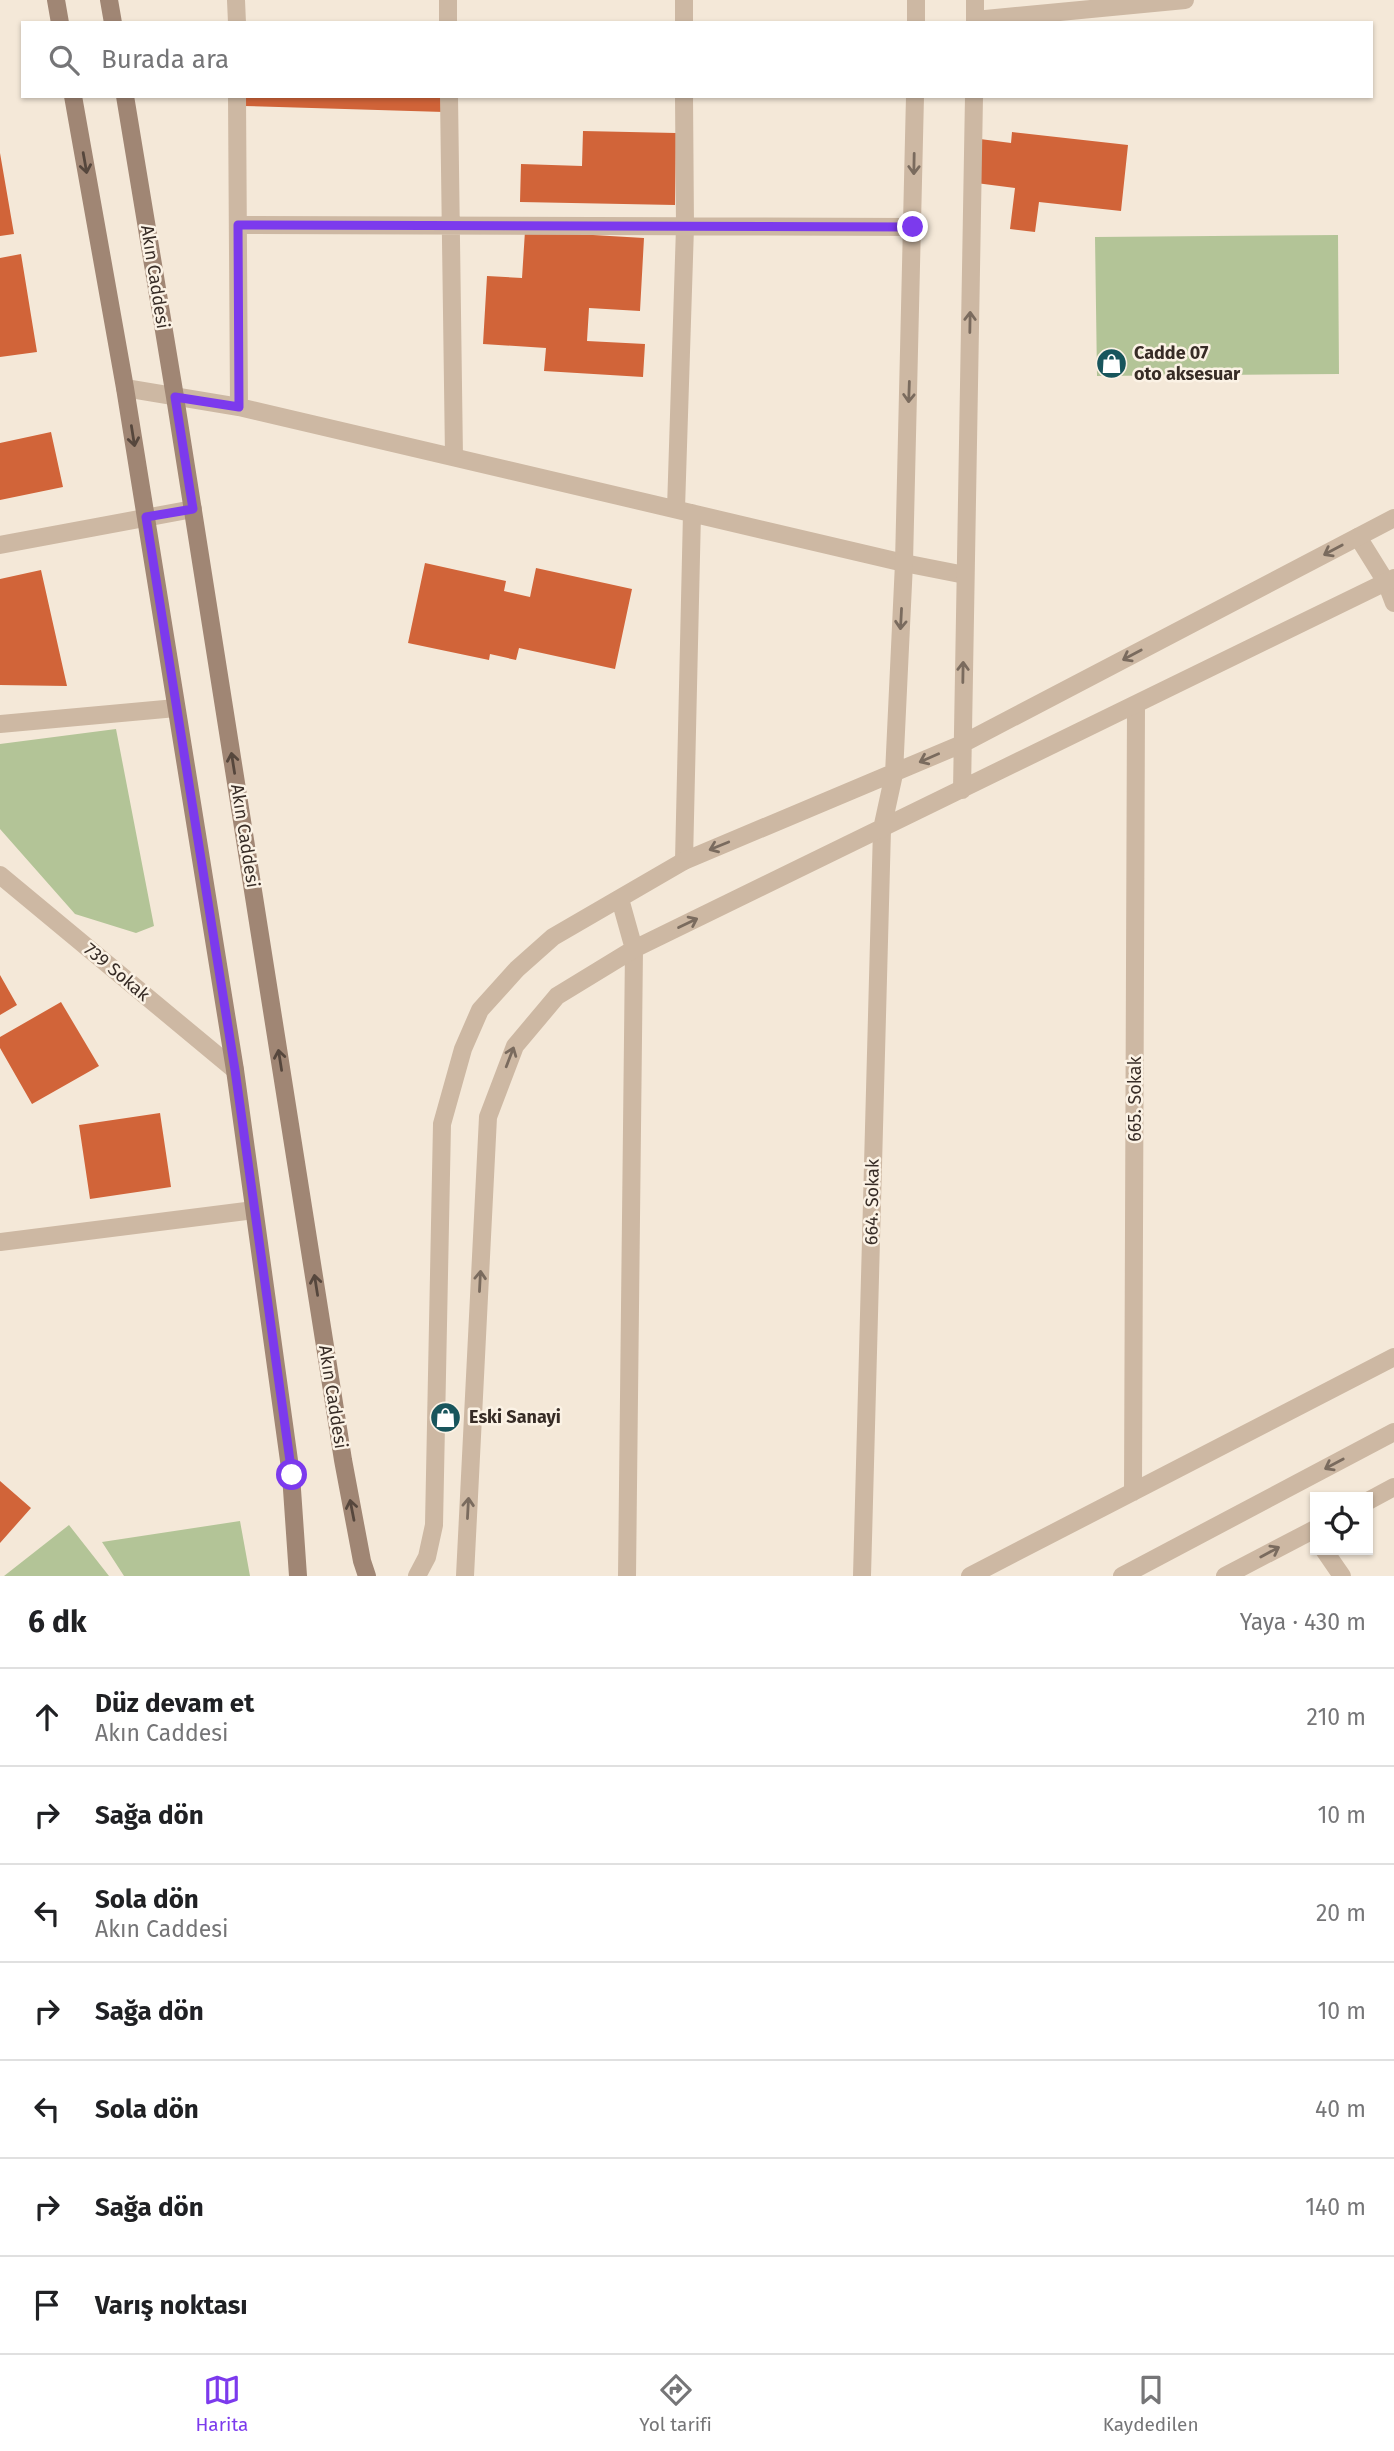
<!DOCTYPE html>
<html lang="tr">
<head>
<meta charset="utf-8">
<style>
  :root { --surface:#fff; --page:#f2f2f2; --text:#202124; --muted:#757577; --line:#e0e0e0; --accent:#7c3aed }
  body { margin:0; font-family:"Fira Sans",sans-serif; background:var(--page); color:var(--text) }
  .controls { position:absolute; right:21px; bottom:21px; display:grid; overflow:hidden; border-radius:0px; box-shadow:0 2px 5px #0004 }
  .controls button { width:63px; height:63px; display:grid; place-items:center; padding:0; border:0; border-bottom:2px solid var(--line); background:var(--surface); color:var(--text); font:35px sans-serif }
  .stop { position:absolute; width:21px; height:21px; margin:-16px; border:5px solid #7c3aed; border-radius:50%; background:#fff }
  .stop.end { background:#7c3aed; border-color:#fff; box-shadow:0 2px 7px #0008 }
  .list { margin:0; padding:0; list-style:none }
  h2 { display:flex; justify-content:space-between; align-items:center; height:91px; margin:0; padding:0 28px; font-size:30px }
  h2 small { font-size:23px; font-weight:400; color:var(--muted) }
  .list li { display:grid; grid-template-columns:46px 1fr auto; gap:21px; align-items:center; box-sizing:border-box; height:98px; padding:0 28px; border-top:2px solid var(--line) }
  .list b { display:block; font-size:26px; white-space:nowrap }
  .list p { margin:0; font-size:23px; white-space:nowrap; color:var(--muted) }
  .list em { font-size:23px; font-style:normal; color:var(--muted) }
  .icon { flex:none; width:38px; height:38px; fill:none; stroke:currentColor; stroke-width:2; stroke-linecap:round; stroke-linejoin:round }
  .map { position:relative; flex:none; width:1394px; height:1576px; overflow:hidden }
  .search { position:absolute; background:var(--surface); box-shadow:0 2px 5px #0004; left:21px; right:21px; top:21px; height:77px; display:flex; align-items:center; gap:18px; box-sizing:border-box; padding:0 24px; border-radius:0px; color:var(--muted); font-size:26px }
  .sheet { height:777px; background:var(--surface) }
  nav { display:flex; justify-content:space-around; align-items:center; box-sizing:border-box; height:98px; border-top:2px solid var(--line); background:var(--surface); font-size:19px; color:var(--muted) }
  nav a { display:grid; justify-items:center; gap:4px }
  nav .on { color:var(--accent) }
  .map>svg:first-child { display:block }
</style>
</head>
<body>
<div class="map">
<svg width="1394" height="1576" viewBox="0 0 1394 1576">
  <rect width="100%" height="100%" fill="#f4e8d8"/>
  <path fill="#b3c497" d="M1338 235 1339 374 1097 376 1095 237Z
    M116 729 154 926 136 933 75 914 0 829V744Z
    M240 1521 250 1576H124L102 1542Z
    M69 1525 109 1576H4Z"/>
  <path fill="#d16439" d="M244 96H444V112L244 106Z
    M583 131 676 133 675 205 520 202 521 164 582 166Z
    M1012 132 1128 145 1121 211 1039 202 1035 232 1010 229 1015 188 976 183 980 139 1011 143Z
    M0 153 14 234 0 236Z
    M525 231 644 238 640 311 589 308 587 341 645 344 643 377 544 371 546 348 483 344 487 276 522 278Z
    M21 254 37 352 0 357V258Z
    M51 432 63 487 0 500V443Z
    M425 563 506 581 504 591 530 597 536 568 632 589 615 669 519 648 516 660 490 654 489 660 408 643Z
    M41 570 67 686 0 685V579Z
    M0 975 17 1005 0 1015Z
    M61 1002 99 1066 32 1104 0 1048V1037Z
    M160 1113 171 1187 90 1199 79 1125Z
    M0 1481 31 1508 0 1543Z"/>
  <g fill="none" stroke-linecap="round" stroke-linejoin="round">
    <path stroke="#cdb8a3" stroke-width="18" d="M236 0 237 23
      M448 0V23
      M684 0V23
      M975 20 1185 0
      M237 96 239 407
      M449 96 454 457
      M238 225 913 227
      M125 388 239 407 904 563 965 575
      M676 509 685 227 684 96
      M1358 537 1386 582 1394 603
      M0 545 193 509
      M0 724 176 708
      M684 861 692 513
      M0 875 235 1070
      M0 1242 254 1210
      M1133 1492 1136 705
      M1324 1550 1342 1576
      M627 1576 634 949
      M862 1576 882 829
      M970 1576 1394 1357"/>
    <path stroke="#cdb8a3" stroke-width="18" d="M916 23V0
      M975 23V0
      M962 790 974 96
      M882 829 894 774 904 563 915 96
      M620 899 634 949
      M1368 1501 1394 1487
      M417 1576 427 1557 434 1525 442 1124 463 1049 480 1010 517 969 553 937 684 861 962 744 1394 518
      M465 1576 488 1117 515 1046 557 996 634 949 1394 578
      M1122 1576 1394 1432
      M1225 1576 1315 1529"/>
    <path stroke="#a08674" stroke-width="18" d="M56 0 60 23
      M109 0 113 23
      M73 96 125 388 235 1070 291 1475 298 1576
      M125 96 175 397 343 1460 362 1561 367 1576"/>
  </g>
  <defs><path id="oneway-shaft" d="M-6 0H5M1.5-3L5.5 0L1.5 3" fill="none" stroke-width="1.6" stroke-linecap="round" stroke-linejoin="round" transform="scale(1.75)"/></defs>
  <g stroke="#56473d">
    <use href="#oneway-shaft" transform="translate(85 163) rotate(80)"/>
    <use href="#oneway-shaft" transform="translate(133 436) rotate(81)"/>
    <use href="#oneway-shaft" transform="translate(233 763) rotate(-99)"/>
    <use href="#oneway-shaft" transform="translate(280 1060) rotate(-99)"/>
    <use href="#oneway-shaft" transform="translate(316 1285) rotate(-99)"/>
    <use href="#oneway-shaft" transform="translate(352 1510) rotate(-101)"/>
  </g>
  <g stroke="#7a6b5e">
    <use href="#oneway-shaft" transform="translate(914 164) rotate(91)"/>
    <use href="#oneway-shaft" transform="translate(970 322) rotate(-89)"/>
    <use href="#oneway-shaft" transform="translate(909 392) rotate(92)"/>
    <use href="#oneway-shaft" transform="translate(1333 550) rotate(152)"/>
    <use href="#oneway-shaft" transform="translate(901 619) rotate(93)"/>
    <use href="#oneway-shaft" transform="translate(1132 655) rotate(152)"/>
    <use href="#oneway-shaft" transform="translate(963 672) rotate(-89)"/>
    <use href="#oneway-shaft" transform="translate(929 758) rotate(156)"/>
    <use href="#oneway-shaft" transform="translate(719 846) rotate(158)"/>
    <use href="#oneway-shaft" transform="translate(688 923) rotate(-26)"/>
    <use href="#oneway-shaft" transform="translate(510 1057) rotate(-69)"/>
    <use href="#oneway-shaft" transform="translate(480 1281) rotate(-87)"/>
    <use href="#oneway-shaft" transform="translate(1334 1464) rotate(152)"/>
    <use href="#oneway-shaft" transform="translate(468 1508) rotate(-87)"/>
    <use href="#oneway-shaft" transform="translate(1270 1552) rotate(-28)"/>
  </g>
  <g fill="none" stroke-linecap="round" stroke-linejoin="round">
    <path stroke="#7c3aed" stroke-width="9" d="M292 1475 235 1070 146 517 193 509 175 397 239 407 238 225 913 227"/>
  </g>
  <defs>
    <symbol id="shop-disc" viewBox="-11 -11 22 22"><circle r="9.5" fill="#18555c" stroke="#fbf2e5"/><path d="M-5-2.5h2.3a2.7 3.5 0 0 1 5.4 0H5L5.5 6h-11ZM-1.5-2.5h3a1.5 2.3 0 0 0-3 0Z" fill="#fff"/></symbol>
  </defs>
  <g fill-rule="evenodd">
    <use href="#shop-disc" x="1094" y="346" width="35" height="35"/>
    <use href="#shop-disc" x="428" y="1400" width="35" height="35"/>
  </g>
  <g text-anchor="middle" stroke-width="5" stroke-linejoin="round" paint-order="stroke">
    <g font-size="18" fill="#372c26" stroke="#fbf2e5">
      <text transform="translate(155 277) rotate(81)" y="6">Akın Caddesi</text>
      <text transform="translate(245 836) rotate(81)" y="6">Akın Caddesi</text>
      <text transform="translate(117 972) rotate(40)" y="6">739 Sokak</text>
      <text transform="translate(1135 1099) rotate(-90)" y="6">665. Sokak</text>
      <text transform="translate(872 1202) rotate(-89)" y="6">664. Sokak</text>
      <text transform="translate(333 1397) rotate(81)" y="6">Akın Caddesi</text>
    </g>
    <g font-size="18" font-weight="bold" fill="#372c26" stroke="#fbf2e5" text-anchor="start">
      <text x="1134" y="359">Cadde 07<tspan x="1134" dy="21">oto aksesuar</tspan></text>
      <text x="469" y="1423">Eski Sanayi</text>
    </g>
  </g>
</svg>
<div class="controls">
<button><svg class="icon" aria-label="locate" viewBox="0 0 24 24"><circle cx="12" cy="12" r="6"/><path d="M12 2v4M12 18v4M2 12h4M18 12h4"/></svg></button>
</div>
<div class="stop" style="left:292px;top:1475px"></div>
<div class="stop end" style="left:913px;top:227px"></div>
<div class="search"><svg class="icon" aria-label="search" viewBox="0 0 24 24"><circle cx="10" cy="10" r="6"/><path d="M15 15l6 6"/></svg>Burada ara</div>
</div>
<section class="sheet">
<h2>6 dk<small>Yaya · 430 m</small></h2>
<ul class="list">
<li><svg class="icon" aria-label="ahead" viewBox="0 0 24 24"><path d="M12 20V5M6 11l6-6 6 6"/></svg><div><b>Düz devam et</b><p>Akın Caddesi</p></div><em>210 m</em></li>
<li><svg class="icon" aria-label="right" viewBox="0 0 24 24"><path d="M7 20v-9h11M14 6l5 5-5 5"/></svg><div><b>Sağa dön</b></div><em>10 m</em></li>
<li><svg class="icon" aria-label="left" viewBox="0 0 24 24"><path d="M17 20v-9H6M10 6l-5 5 5 5"/></svg><div><b>Sola dön</b><p>Akın Caddesi</p></div><em>20 m</em></li>
<li><svg class="icon" aria-label="right" viewBox="0 0 24 24"><path d="M7 20v-9h11M14 6l5 5-5 5"/></svg><div><b>Sağa dön</b></div><em>10 m</em></li>
<li><svg class="icon" aria-label="left" viewBox="0 0 24 24"><path d="M17 20v-9H6M10 6l-5 5 5 5"/></svg><div><b>Sola dön</b></div><em>40 m</em></li>
<li><svg class="icon" aria-label="right" viewBox="0 0 24 24"><path d="M7 20v-9h11M14 6l5 5-5 5"/></svg><div><b>Sağa dön</b></div><em>140 m</em></li>
<li><svg class="icon" aria-label="arrive" viewBox="0 0 24 24"><path d="M6 21V4h12l-3 4 3 4H6"/></svg><div><b>Varış noktası</b></div></li>
</ul>
</section>
<nav>
<a class="on"><svg class="icon" aria-label="map" viewBox="0 0 24 24"><path d="M3 6l6-2 6 2 6-2v14l-6 2-6-2-6 2zM9 4v14M15 6v14"/></svg>Harita</a>
<a><svg class="icon" aria-label="directions" viewBox="0 0 24 24"><path d="M12 3l9 9-9 9-9-9zM9 14v-3h6M13 9l2 2-2 2"/></svg>Yol tarifi</a>
<a><svg class="icon" aria-label="saved" viewBox="0 0 24 24"><path d="M7 4h10v16l-5-4-5 4z"/></svg>Kaydedilen</a>
</nav>
</body>
</html>
